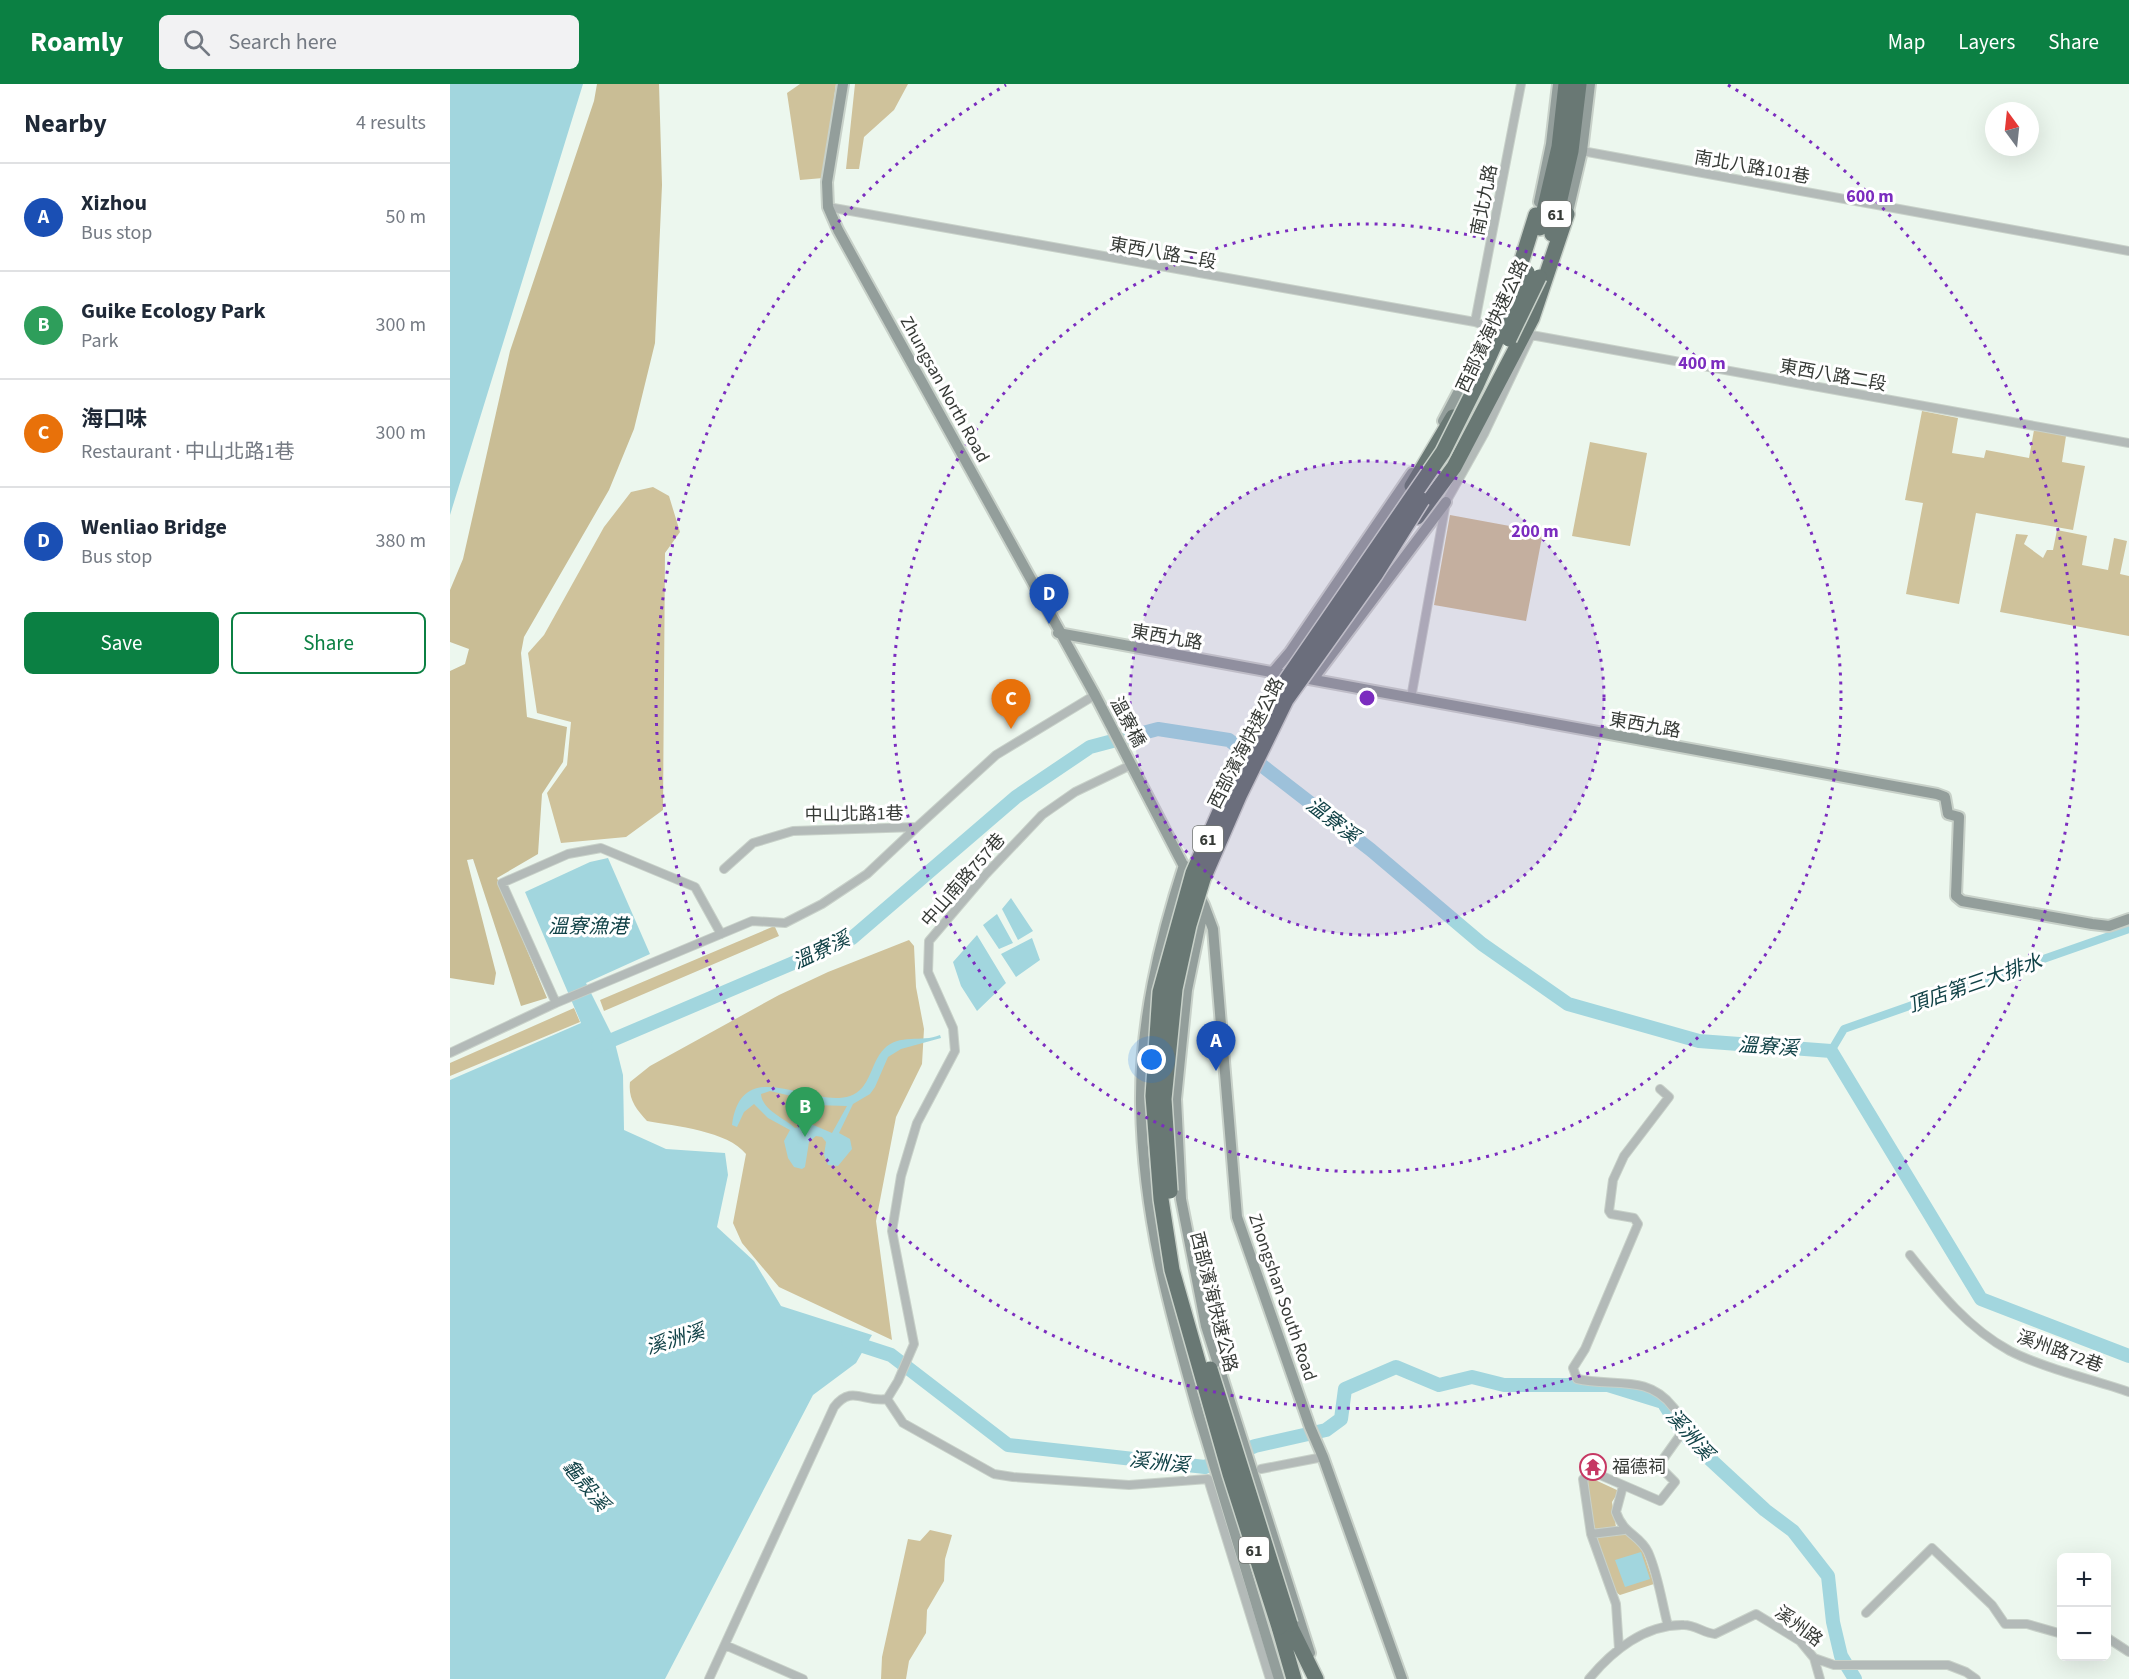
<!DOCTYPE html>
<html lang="en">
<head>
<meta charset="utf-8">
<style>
  :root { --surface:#fff; --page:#f2f2f3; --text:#1f2937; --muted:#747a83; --line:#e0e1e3; --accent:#0b8043 }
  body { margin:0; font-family:"Source Sans 3","Noto Sans TC",sans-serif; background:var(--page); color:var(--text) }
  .controls { position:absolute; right:18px; bottom:18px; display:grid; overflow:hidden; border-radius:9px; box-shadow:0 6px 24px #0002 }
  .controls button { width:54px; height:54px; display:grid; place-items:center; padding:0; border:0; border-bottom:2px solid var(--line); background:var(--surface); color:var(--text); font:30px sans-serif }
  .compass { position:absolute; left:1535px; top:18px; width:54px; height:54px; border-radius:50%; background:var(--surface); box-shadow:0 6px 24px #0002; rotate:345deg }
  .you { position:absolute; left:702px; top:976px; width:21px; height:21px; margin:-15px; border:4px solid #fff; border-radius:50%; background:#1a73e8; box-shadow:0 0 0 9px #1a73e833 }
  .badge { display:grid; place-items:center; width:39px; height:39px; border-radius:50%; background:var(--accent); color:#fff; font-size:20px; font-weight:700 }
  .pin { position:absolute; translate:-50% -50px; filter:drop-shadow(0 2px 3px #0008) }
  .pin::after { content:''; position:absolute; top:32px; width:21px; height:18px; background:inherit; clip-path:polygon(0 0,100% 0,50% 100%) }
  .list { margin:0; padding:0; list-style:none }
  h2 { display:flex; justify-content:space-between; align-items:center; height:78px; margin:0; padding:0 24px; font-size:26px }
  h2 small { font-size:20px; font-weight:400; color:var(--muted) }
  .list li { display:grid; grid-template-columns:39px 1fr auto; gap:18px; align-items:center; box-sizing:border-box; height:108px; padding:0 24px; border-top:2px solid var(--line) }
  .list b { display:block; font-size:22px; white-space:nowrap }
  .list p { margin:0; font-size:20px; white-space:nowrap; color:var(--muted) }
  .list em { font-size:20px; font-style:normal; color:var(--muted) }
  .actions { display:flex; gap:12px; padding:18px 24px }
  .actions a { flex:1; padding:14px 0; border:2px solid var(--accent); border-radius:9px; text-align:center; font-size:21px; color:var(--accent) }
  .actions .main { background:var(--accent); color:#fff }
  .icon { flex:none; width:33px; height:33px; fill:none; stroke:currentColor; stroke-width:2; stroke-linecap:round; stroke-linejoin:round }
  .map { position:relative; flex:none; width:1679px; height:1595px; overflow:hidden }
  header { display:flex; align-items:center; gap:36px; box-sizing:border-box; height:84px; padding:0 30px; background:var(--accent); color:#fff }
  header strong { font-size:28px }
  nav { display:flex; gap:33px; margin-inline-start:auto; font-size:21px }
  .search { width:420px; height:54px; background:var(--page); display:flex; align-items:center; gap:15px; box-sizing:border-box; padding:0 21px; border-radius:9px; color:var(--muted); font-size:22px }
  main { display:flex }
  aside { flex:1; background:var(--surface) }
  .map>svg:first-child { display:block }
</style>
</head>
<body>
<header>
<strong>Roamly</strong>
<div class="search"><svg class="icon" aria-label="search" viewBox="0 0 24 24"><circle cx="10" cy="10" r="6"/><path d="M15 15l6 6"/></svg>Search here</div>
<nav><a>Map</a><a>Layers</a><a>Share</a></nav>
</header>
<main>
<aside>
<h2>Nearby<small>4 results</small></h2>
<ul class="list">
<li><span class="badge" style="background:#1a4fb4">A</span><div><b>Xizhou</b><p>Bus stop</p></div><em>50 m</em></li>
<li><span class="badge" style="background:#2e9e5b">B</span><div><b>Guike Ecology Park</b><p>Park</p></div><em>300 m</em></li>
<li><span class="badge" style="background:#e8710a">C</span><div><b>海口味</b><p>Restaurant · 中山北路1巷</p></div><em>300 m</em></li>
<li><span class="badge" style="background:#1a4fb4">D</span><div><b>Wenliao Bridge</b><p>Bus stop</p></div><em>380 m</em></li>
</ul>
<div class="actions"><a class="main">Save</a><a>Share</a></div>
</aside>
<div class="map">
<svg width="1679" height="1595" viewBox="0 0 1679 1595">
  <rect width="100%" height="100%" fill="#ecf7ee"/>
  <path fill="#cfc29b" d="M350 0H386L373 94 350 96 337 9Z
    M405 0H458L444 26 414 53 409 85H396Z
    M1472 327 1508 334 1502 369 1534 374 1536 366 1579 374 1584 346 1616 352 1612 378 1635 382 1623 446 1526 429 1509 520 1456 510 1473 419 1455 416Z
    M1140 358 1197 369 1180 462 1122 452Z
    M203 403 219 412 230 448 215 469 213 726 176 753 111 759 97 709 117 681 121 638 87 629 78 569 94 551 154 443 181 408Z
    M1000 431 1093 448 1076 537 984 521Z
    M1607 446 1637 452 1632 481 1658 486 1664 454 1677 457 1670 490 1679 492V552L1550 528 1566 450 1578 451 1574 460 1593 474 1597 466H1603Z
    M322 843H325L329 852 154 927 150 916Z
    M459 856 464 862 466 903 474 945 472 980 446 1033 426 1137 442 1256 329 1203 292 1159 283 1139 296 1070C278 1047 225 1042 197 1037 186 1025 178 1015 180 998L200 982 329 911 378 888Z
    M124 924 130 938 0 992V979Z
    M1141 1394 1169 1407 1162 1418 1166 1443 1191 1461 1204 1500 1170 1511C1155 1503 1139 1419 1136 1399Z
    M480 1446 502 1451 495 1475 494 1497 477 1526 476 1549 459 1577 456 1595H431L432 1573 458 1455 470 1457Z"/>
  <path fill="#c9bd95" d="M147 0H209L212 101 205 259 184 345 159 406 74 553 71 569 77 633 117 643 113 678 92 710 88 770 47 794 97 914 71 922 23 775 17 776 46 889 44 901 0 894V587L15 580 19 565 0 558V506L13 475 60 267 144 17Z"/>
  <path fill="#a2d6de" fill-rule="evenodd" d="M0 0H133L0 431Z
    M158 774 200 870 136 899 164 955 173 991 174 1046 216 1065 275 1069 278 1091 267 1143 304 1177 331 1222 422 1251 406 1279 363 1311 215 1595H0V996L131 939 75 808 140 778Z
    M561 814 583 847 568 856 552 825Z
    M547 830 563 859 549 865 533 841Z
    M527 851 556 899 527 927 511 902 503 878Z
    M582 854 590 876 566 893 551 870Z
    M490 951 491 954 451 965 438 973 425 1003 420 1010 403 1020 389 1049 400 1055 402 1065 388 1082 378 1081 374 1071 376 1058 372 1053 366 1052 359 1058 355 1083 352 1085 344 1083 338 1074 334 1057 340 1046 318 1034 304 1020 294 1028 287 1043 282 1041C292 968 360 1025 400 1012 421 1005 420 979 434 965 449 949 471 959 490 951ZM320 1007 354 1015 365 1021 397 1022 382 1049 361 1040 345 1044C334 1034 312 1026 311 1010Z
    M1191 1468 1200 1495 1175 1503 1165 1476Z"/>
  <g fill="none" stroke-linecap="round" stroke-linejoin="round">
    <path stroke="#a2d6de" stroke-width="8" d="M1381 967 1394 945 1679 845"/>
    <path stroke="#a2d6de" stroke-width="14" d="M148 962 402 854 566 713 640 663 708 645 779 656 921 766 1032 860 1118 920 1249 957 1381 967 1531 1215 1679 1272
      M398 1257 441 1271 558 1361 755 1383 805 1362 876 1346 891 1335 895 1305 946 1283 989 1301 1022 1293 1054 1301H1158L1213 1318 1232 1348 1249 1365 1315 1426 1343 1447 1378 1492 1383 1538 1391 1572 1405 1595"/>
    <defs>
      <path id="street" d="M1132 67 1679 167
        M378 123 1025 238 1042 244
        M1025 238 1071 0
        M961 614 996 418 1034 350 1081 251 1679 359
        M274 785 303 759 343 747 467 743 546 671 645 611
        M106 919 52 799 118 770 151 764 245 803 271 850
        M0 969 106 919 302 837 335 839 372 820 417 790 467 743
        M1460 1171C1490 1209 1518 1244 1560 1267 1591 1283 1644 1296 1679 1308
        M437 1315 453 1339 544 1390 563 1393 679 1401 758 1395 820 1595
        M811 1385 873 1373
        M1173 1402 1166 1428C1174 1451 1189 1450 1198 1468 1208 1490 1212 1519 1218 1542
        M1141 1450 1174 1446
        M1416 1529 1482 1464 1542 1521 1555 1540H1577L1612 1550
        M1656 1553 1679 1568
        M275 1561 353 1595
        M1169 1565 1166 1520 1141 1450 1133 1395 1143 1388 1210 1417 1225 1398 1212 1385 1211 1378 1236 1343C1234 1335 1228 1329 1223 1323 1198 1290 1163 1303 1127 1295L1123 1284 1135 1265 1188 1140 1184 1134 1161 1130 1159 1127 1163 1096 1174 1072 1219 1013 1210 1005
        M1364 1574 1370 1595
        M259 1595 384 1323C402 1300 414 1319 437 1315L448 1297 464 1260 442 1147 451 1092 467 1039 505 967 503 944 478 888 479 857 536 790 592 731 625 708 681 681
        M1139 1595C1162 1567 1195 1540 1234 1541 1245 1541 1254 1549 1265 1550L1306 1530 1350 1557 1364 1574 1384 1581H1498L1516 1588 1526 1595"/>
      <path id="secondary" d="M393 0 377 98 378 123 388 146 645 611 754 821 763 845 787 1133 860 1343 873 1373 952 1595
        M1089 118 1101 60 1108 0
        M1116 136 1132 67 1140 0
        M993 337 1042 244 1060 200
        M608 549 1487 710 1495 713 1498 730 1509 733 1506 812 1512 817 1642 840 1659 842 1679 835
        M822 589 840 568 962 389
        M863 595 996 418
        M734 781C709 858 690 939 691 1021 693 1132 719 1225 749 1331 775 1419 802 1507 829 1595
        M754 823 737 906 726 1015 731 1115 756 1242 860 1569"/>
      <path id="highway" d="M1090 144 1109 63 1116 0
        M1102 150 1121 67 1129 0
        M1061 211 1086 131
        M962 402 1003 333
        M967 433 1004 383 1082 234 1117 130
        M839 1540 866 1595
        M829 1543 844 1595"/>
    </defs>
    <use href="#street" stroke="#c8d1c9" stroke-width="10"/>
    <use href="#secondary" stroke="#c8d1c9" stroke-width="14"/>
    <use href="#highway" stroke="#c8d1c9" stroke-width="18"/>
    <use href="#street" stroke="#b3bab8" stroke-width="8"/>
    <use href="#secondary" stroke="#939e9b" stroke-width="10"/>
    <use href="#highway" stroke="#697874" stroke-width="15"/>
    <defs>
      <path id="highway-bridge" d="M1059 255 1089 193
        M720 1107 714 1015 725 905 739 841 753 795 789 712 836 616 925 491 972 416
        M760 1285 840 1540
        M829 1543 780 1390 722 1186 711 1115 703 1012 710 908 743 789 781 702 824 614 993 368 1026 302 1077 188"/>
    </defs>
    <use href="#highway-bridge" stroke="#c8d1c9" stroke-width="18" stroke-linecap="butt"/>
    <use href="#highway-bridge" stroke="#697874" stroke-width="15"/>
  </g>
  <circle cx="917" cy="614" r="237" fill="#7b2cbf" fill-opacity=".12"/>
  <g fill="none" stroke="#7b2cbf" stroke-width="3" stroke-dasharray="3 6">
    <circle cx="917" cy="614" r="237"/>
    <circle cx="917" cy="614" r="474"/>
    <path d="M1278 1A711 711 0 1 1 556 1"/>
  </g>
  <defs>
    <symbol id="temple-ring" viewBox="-11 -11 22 22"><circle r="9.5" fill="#fff" stroke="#c63863" stroke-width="1.5"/><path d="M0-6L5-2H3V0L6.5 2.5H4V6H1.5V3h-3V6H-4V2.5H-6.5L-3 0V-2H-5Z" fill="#c63863"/></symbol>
  </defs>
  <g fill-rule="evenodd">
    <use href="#temple-ring" x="1128" y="1368" width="30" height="30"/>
  </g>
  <g text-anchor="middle" stroke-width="6" stroke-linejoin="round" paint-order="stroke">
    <g fill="#fff" stroke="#727572" stroke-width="1.5">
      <rect x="1091" y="117" width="30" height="26" rx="4.5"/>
      <rect x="743" y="742" width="30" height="26" rx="4.5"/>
      <rect x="789" y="1453" width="30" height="26" rx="4.5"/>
    </g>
    <g font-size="16" font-weight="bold" fill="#363a36">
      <text x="1106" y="136">61</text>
      <text x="758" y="761">61</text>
      <text x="804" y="1472">61</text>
    </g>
    <g font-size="18" fill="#363a36" stroke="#fff">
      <text transform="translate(1302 83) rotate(10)" y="6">南北八路101巷</text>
      <text transform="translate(1034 116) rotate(-79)" y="6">南北九路</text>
      <text transform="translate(713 169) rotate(10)" y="6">東西八路二段</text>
      <text transform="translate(1042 242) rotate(-65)" y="6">西部濱海快速公路</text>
      <text transform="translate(1383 291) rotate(10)" y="6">東西八路二段</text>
      <text transform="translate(495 305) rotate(61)" y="6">Zhungsan North Road</text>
      <text transform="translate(717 553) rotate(10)" y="6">東西九路</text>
      <text transform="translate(678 638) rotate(62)" y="6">溫寮橋</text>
      <text transform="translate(1195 641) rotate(10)" y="6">東西九路</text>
      <text transform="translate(796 659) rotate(-63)" y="6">西部濱海快速公路</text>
      <text transform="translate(404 730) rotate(-1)" y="6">中山北路1巷</text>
      <text transform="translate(513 796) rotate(-49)" y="6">中山南路757巷</text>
      <text transform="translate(833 1213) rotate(71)" y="6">Zhongshan South Road</text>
      <text transform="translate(764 1218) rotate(76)" y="6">西部濱海快速公路</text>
      <text transform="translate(1610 1267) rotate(20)" y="6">溪州路72巷</text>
      <text transform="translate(1349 1542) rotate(37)" y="6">溪州路</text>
    </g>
    <g font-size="18" fill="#363a36" stroke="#fff" text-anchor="start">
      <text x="1162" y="1389">福德祠</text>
    </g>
    <g font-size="20" font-style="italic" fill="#114247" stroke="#fff">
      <text transform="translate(883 736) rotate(38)" y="7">溫寮溪</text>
      <text x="138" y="849">溫寮漁港</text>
      <text transform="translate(371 866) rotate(-25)" y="7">溫寮溪</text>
      <text transform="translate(1525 899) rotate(-19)" y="7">頂店第三大排水</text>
      <text transform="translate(1318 962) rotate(4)" y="7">溫寮溪</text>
      <text transform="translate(225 1255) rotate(-17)" y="7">溪洲溪</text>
      <text transform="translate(1240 1350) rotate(49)" y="7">溪洲溪</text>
      <text transform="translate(709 1378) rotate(6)" y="7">溪洲溪</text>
      <text transform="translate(136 1401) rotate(50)" y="7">龜殼溪</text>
    </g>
  </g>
  <circle cx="917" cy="614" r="9" fill="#7b2cbf" stroke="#fff" stroke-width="3"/>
  <g font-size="18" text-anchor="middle" font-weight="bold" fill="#7b2cbf" stroke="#fff" stroke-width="6" stroke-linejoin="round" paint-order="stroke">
    <text x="1420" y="118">600 m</text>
    <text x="1252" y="285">400 m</text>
    <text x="1085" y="453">200 m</text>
  </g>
</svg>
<div class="controls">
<button>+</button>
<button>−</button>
</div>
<svg class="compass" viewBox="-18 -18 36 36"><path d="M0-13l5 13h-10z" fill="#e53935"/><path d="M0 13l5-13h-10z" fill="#747a83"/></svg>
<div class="you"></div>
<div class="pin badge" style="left:766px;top:987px;background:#1a4fb4">A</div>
<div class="pin badge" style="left:355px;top:1053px;background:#2e9e5b">B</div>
<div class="pin badge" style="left:561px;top:645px;background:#e8710a">C</div>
<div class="pin badge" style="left:599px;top:540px;background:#1a4fb4">D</div>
</div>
</main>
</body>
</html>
